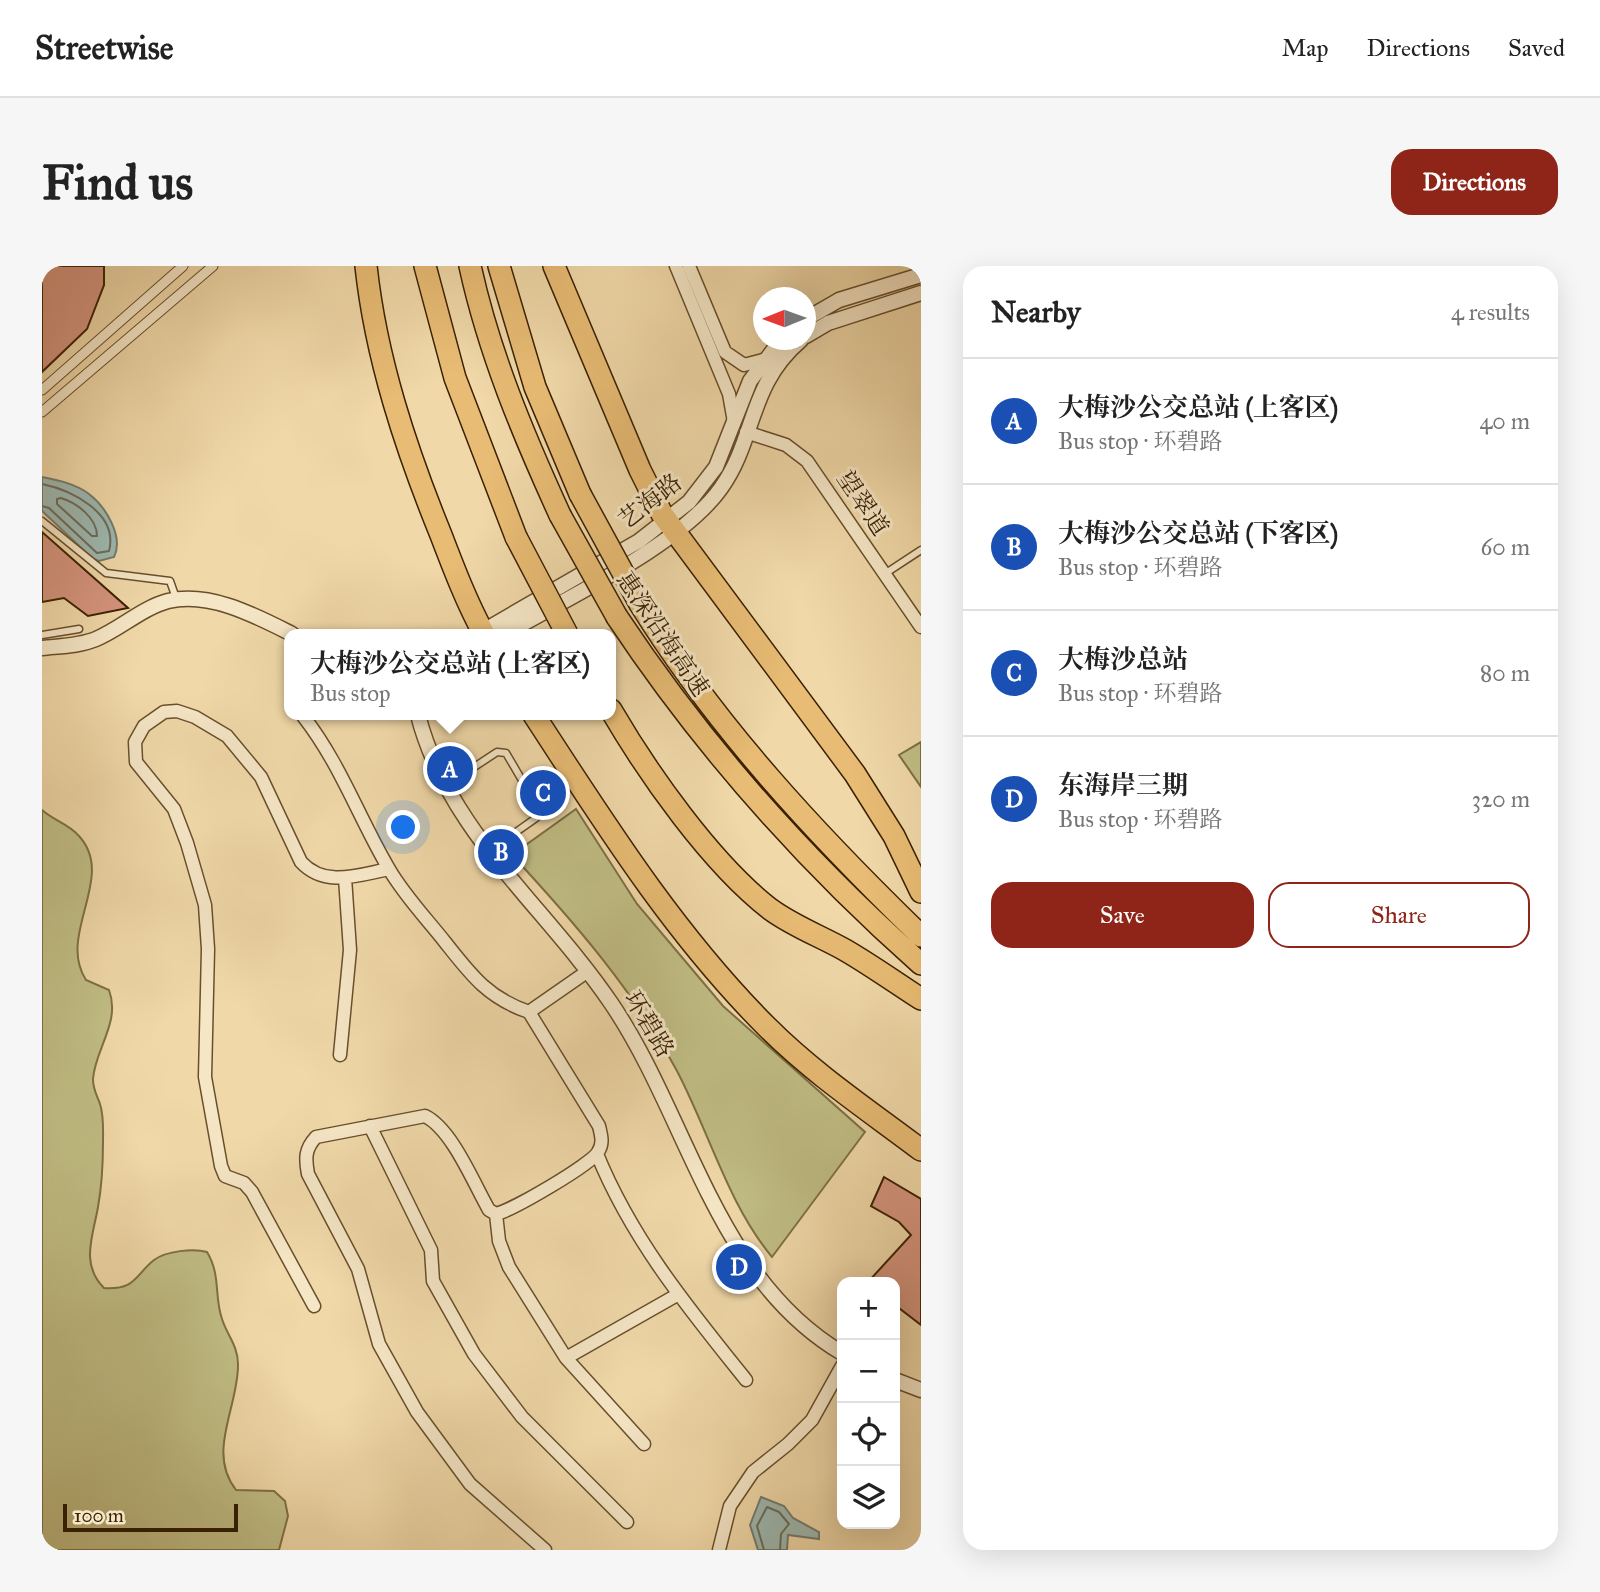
<!DOCTYPE html>
<html lang="en">
<head>
<meta charset="utf-8">
<style>
  :root { --surface:#fff; --page:#f6f6f6; --text:#222; --muted:#767676; --line:#e0e0e0; --accent:#8f2418 }
  body { margin:0; font-family:"IM FELL Great Primer","Noto Serif SC",serif; background:var(--page); color:var(--text) }
  .controls { position:absolute; right:21px; bottom:21px; display:grid; overflow:hidden; border-radius:14px; box-shadow:0 7px 28px #0002 }
  .controls button { width:63px; height:63px; display:grid; place-items:center; padding:0; border:0; border-bottom:2px solid var(--line); background:var(--surface); color:var(--text); font:35px sans-serif }
  .compass { position:absolute; left:711px; top:21px; width:63px; height:63px; border-radius:50%; background:var(--surface); box-shadow:0 7px 28px #0002; rotate:269deg }
  .scale { position:absolute; left:21px; bottom:18px; width:175px; box-sizing:border-box; padding-left:7px; border:4px solid #3a2103; border-top:0; font-size:19px; line-height:24px; white-space:nowrap; color:#3a2103; -webkit-text-stroke:5px #f5e6c6; paint-order:stroke }
  .you { position:absolute; left:362px; top:562px; width:24px; height:24px; margin:-18px; border:5px solid #fff; border-radius:50%; background:#1a73e8; box-shadow:0 0 0 10px #1a73e833 }
  .badge { display:grid; place-items:center; width:46px; height:46px; border-radius:50%; background:var(--accent); color:#fff; font-size:23px; font-weight:700 }
  .pin { position:absolute; translate:-50% -50%; border:4px solid #fff; box-shadow:0 2px 7px #0006 }
  .popup { position:absolute; left:242px; top:363px; width:332px; height:91px; box-sizing:border-box; display:grid; place-content:center; border-radius:14px; background:var(--surface); filter:drop-shadow(0 2px 5px #0005); font-size:23px; white-space:nowrap; color:var(--muted) }
  .popup b { font-size:26px; color:var(--text) }
  .popup::after { content:''; position:absolute; left:50%; top:100%; margin-left:-14px; border:14px solid transparent; border-top-color:var(--surface) }
  .list { margin:0; padding:0; list-style:none }
  h2 { display:flex; justify-content:space-between; align-items:center; height:91px; margin:0; padding:0 28px; font-size:30px }
  h2 small { font-size:23px; font-weight:400; color:var(--muted) }
  .list li { display:grid; grid-template-columns:46px 1fr auto; gap:21px; align-items:center; box-sizing:border-box; height:126px; padding:0 28px; border-top:2px solid var(--line) }
  .list b { display:block; font-size:26px; white-space:nowrap }
  .list p { margin:0; font-size:23px; white-space:nowrap; color:var(--muted) }
  .list em { font-size:23px; font-style:normal; color:var(--muted) }
  .actions { display:flex; gap:14px; padding:21px 28px }
  .actions a { flex:1; padding:16px 0; border:2px solid var(--accent); border-radius:21px; text-align:center; font-size:24px; color:var(--accent) }
  .actions .main { background:var(--accent); color:#fff }
  .icon { flex:none; width:38px; height:38px; fill:none; stroke:currentColor; stroke-width:2; stroke-linecap:round; stroke-linejoin:round }
  .map { position:relative; flex:none; width:879px; height:1284px; overflow:hidden; border-radius:21px }
  header { display:flex; align-items:center; gap:42px; box-sizing:border-box; height:98px; padding:0 35px; background:var(--surface); border-bottom:2px solid var(--line) }
  header strong { font-size:33px }
  nav { display:flex; gap:38px; margin-inline-start:auto; font-size:24px }
  .intro { display:flex; align-items:center; justify-content:space-between; box-sizing:border-box; height:168px; padding:0 42px }
  h1 { margin:0; font-size:49px }
  .button { padding:18px 32px; border-radius:21px; background:var(--accent); color:#fff; font-size:24px; font-weight:700 }
  main { display:flex; gap:42px; padding:0 42px }
  aside { flex:1; background:var(--surface); border-radius:21px; box-shadow:0 7px 28px #0002 }
  .map>svg:first-child { display:block }
</style>
</head>
<body>
<header>
<strong>Streetwise</strong>
<nav><a>Map</a><a>Directions</a><a>Saved</a></nav>
</header>
<div class="intro"><h1>Find us</h1><a class="button">Directions</a></div>
<main>
<div class="map">
<svg width="879" height="1284" viewBox="0 0 879 1284">
  <rect width="100%" height="100%" fill="#f0d8a8"/>
  <filter id="stains"><feTurbulence type="fractalNoise" baseFrequency=".00286" numOctaves="4"/><feColorMatrix values="0 0 0 0 .2 0 0 0 0 .09 0 0 0 0 .02 0 0 0 .5 -.17"/></filter>
  <radialGradient id="worn" r=".72"><stop offset=".6" stop-color="#630" stop-opacity="0"/><stop offset="1" stop-color="#630" stop-opacity=".3"/></radialGradient>
  <path fill="#c0bd84" stroke="#7d6f44" stroke-width="2" d="M879 476V521L857 489Z
    M534 543 595 638 681 740 823 866 730 991C686 938 667 866 635 805 591 724 533 657 470 589Z
    M0 544C11 554 26 558 36 569 76 610 14 668 44 714L67 724C79 756 53 783 51 813 51 824 55 829 58 838 62 850 61 864 61 876 61 898 60 919 56 941 51 970 38 998 62 1022 94 1024 93 1009 112 994 124 985 152 982 165 986 179 1009 172 1030 180 1053 185 1069 196 1080 196 1098 197 1140 164 1186 194 1224L232 1225 243 1235 246 1250 237 1284H0Z"/>
  <path fill="#9db8b1" stroke="#757c6b" stroke-width="2" d="M0 211C16 214 34 218 47 228 64 241 82 271 72 291L57 295 51 293 0 245Z
    M719 1231 742 1240 751 1252 777 1266V1273L746 1269 745 1284H716L708 1259Z"/>
  <g fill="none" stroke-linecap="round" stroke-linejoin="round">
    <path stroke="#6c6c5a" stroke-width="2" d="M0 218C29 224 77 247 67 285L55 287 7 242 0 240
      M19 232C35 237 55 252 55 270H50L15 238V233Z
      M722 1284 715 1260 725 1241 737 1246 747 1258 739 1268 738 1284"/>
  </g>
  <path fill="#d5947e" stroke="#3a2103" stroke-width="2" d="M0 0H62V19L45 63 0 106Z
    M0 266 86 342 46 350 22 332 0 336Z
    M842 911 879 933V1059L853 1039V1016H826L869 969 857 956 829 940Z"/>
  <g fill="none" stroke-linecap="round" stroke-linejoin="round">
    <defs>
      <path id="service" d="M0 255 64 307 128 315 134 332
        M844 307 879 284
        M0 369 37 363
        M405 519 455 486 464 487 498 545 494 552 447 585"/>
      <path id="pedestrian" d="M0 124 141 0
        M0 146 171 0"/>
      <path id="minor" d="M634 0 687 128 692 156
        M647 0 683 86 702 99 721 94
        M704 166 744 179 765 195 879 361
        M261 450C298 497 317 552 347 603 362 629 384 652 403 676 429 709 446 732 487 746
        M298 789 308 684 303 612
        M328 860 389 984 391 1015 432 1088 480 1151 585 1256
        M555 888C590 974 647 1043 704 1114
        M454 948 457 975 467 1001 524 1092 602 1178
        M272 1040 210 926 202 917 183 910 179 900 163 811 166 683 163 639 145 577 132 543 94 496 93 476 102 460 122 446 135 445 153 451 185 470 219 511 259 596C283 622 316 609 347 603
        M524 1092 635 1029
        M503 1284 428 1218 375 1146 337 1078 316 1003 266 908C263 892 263 883 274 871L383 850C410 863 432 918 447 944L454 948C469 945 550 898 556 886 562 877 559 869 557 860L487 746 546 705
        M677 1284 688 1240 711 1206 746 1178 770 1154 800 1100"/>
      <path id="tertiary" d="M764 53 797 34 879 9
        M764 70 786 57 879 27
        M436 368 597 275 647 236 674 201 708 115 739 74
        M463 368C524 332 639 279 679 222 714 173 706 119 759 74
        M0 382C18 380 37 380 54 373 78 363 100 342 126 335 168 325 214 350 250 368
        M376 449C406 566 504 641 569 737 647 852 673 1012 800 1087
        M853 1114 879 1124"/>
      <path id="motorway" d="M324 0C334 93 364 183 399 269 412 303 425 337 442 368
        M383 0 413 112 474 271
        M428 0C447 87 481 168 518 249
        M457 0 493 121 538 228
        M512 0 598 204 620 248 813 508 852 570 879 626
        M598 338C675 462 774 568 879 670
        M575 351C660 479 764 596 879 698
        M569 444C607 509 669 597 728 643 751 660 778 670 803 684 829 699 854 717 879 733
        M492 449C563 558 632 668 725 761 772 808 826 844 879 884"/>
    </defs>
    <use href="#service" stroke="#684f2c" stroke-width="9"/>
    <use href="#pedestrian" stroke="#684f2c" stroke-width="11"/>
    <use href="#minor" stroke="#684f2c" stroke-width="15"/>
    <use href="#tertiary" stroke="#684f2c" stroke-width="17"/>
    <use href="#motorway" stroke="#3a2103" stroke-width="24"/>
    <use href="#service" stroke="#f5e6c6" stroke-width="6"/>
    <use href="#pedestrian" stroke="#f5e6c6" stroke-width="9"/>
    <use href="#minor" stroke="#f5e6c6" stroke-width="12"/>
    <use href="#tertiary" stroke="#f5e6c6" stroke-width="14"/>
    <use href="#motorway" stroke="#e8bc74" stroke-width="21"/>
    <defs>
      <path id="motorway-bridge" d="M538 228 598 338
        M518 249 575 351
        M474 271 525 368"/>
    </defs>
    <use href="#motorway-bridge" stroke="#3a2103" stroke-width="24" stroke-linecap="butt"/>
    <use href="#motorway-bridge" stroke="#e8bc74" stroke-width="21"/>
  </g>
  <g text-anchor="middle" stroke-width="6" stroke-linejoin="round" paint-order="stroke">
    <g font-size="24" fill="#3a2103" stroke="#f5e6c6">
      <text transform="translate(608 235) rotate(-38)" y="8">艺海路</text>
      <text transform="translate(821 237) rotate(56)" y="8">望翠道</text>
      <text transform="translate(621 368) rotate(56)" y="8">惠深沿海高速</text>
      <text transform="translate(607 758) rotate(59)" y="8">环碧路</text>
    </g>
  </g>
  <rect width="100%" height="100%" filter="url(#stains)"/>
  <rect width="100%" height="100%" fill="url(#worn)"/>
</svg>
<div class="controls">
<button>+</button>
<button>−</button>
<button><svg class="icon" aria-label="locate" viewBox="0 0 24 24"><circle cx="12" cy="12" r="6"/><path d="M12 2v4M12 18v4M2 12h4M18 12h4"/></svg></button>
<button><svg class="icon" aria-label="layers" viewBox="0 0 24 24"><path d="M12 4l9 5-9 5-9-5zM3 14l9 5 9-5"/></svg></button>
</div>
<svg class="compass" viewBox="-18 -18 36 36"><path d="M0-13l5 13h-10z" fill="#e53935"/><path d="M0 13l5-13h-10z" fill="#767676"/></svg>
<div class="scale">100 m</div>
<div class="you"></div>
<div class="pin badge" style="left:408px;top:503px;background:#1a4fb4">A</div>
<div class="popup"><b>大梅沙公交总站 (上客区)</b>Bus stop</div>
<div class="pin badge" style="left:459px;top:586px;background:#1a4fb4">B</div>
<div class="pin badge" style="left:501px;top:527px;background:#1a4fb4">C</div>
<div class="pin badge" style="left:697px;top:1001px;background:#1a4fb4">D</div>
</div>
<aside>
<h2>Nearby<small>4 results</small></h2>
<ul class="list">
<li><span class="badge" style="background:#1a4fb4">A</span><div><b>大梅沙公交总站 (上客区)</b><p>Bus stop · 环碧路</p></div><em>40 m</em></li>
<li><span class="badge" style="background:#1a4fb4">B</span><div><b>大梅沙公交总站 (下客区)</b><p>Bus stop · 环碧路</p></div><em>60 m</em></li>
<li><span class="badge" style="background:#1a4fb4">C</span><div><b>大梅沙总站</b><p>Bus stop · 环碧路</p></div><em>80 m</em></li>
<li><span class="badge" style="background:#1a4fb4">D</span><div><b>东海岸三期</b><p>Bus stop · 环碧路</p></div><em>320 m</em></li>
</ul>
<div class="actions"><a class="main">Save</a><a>Share</a></div>
</aside>
</main>
</body>
</html>
